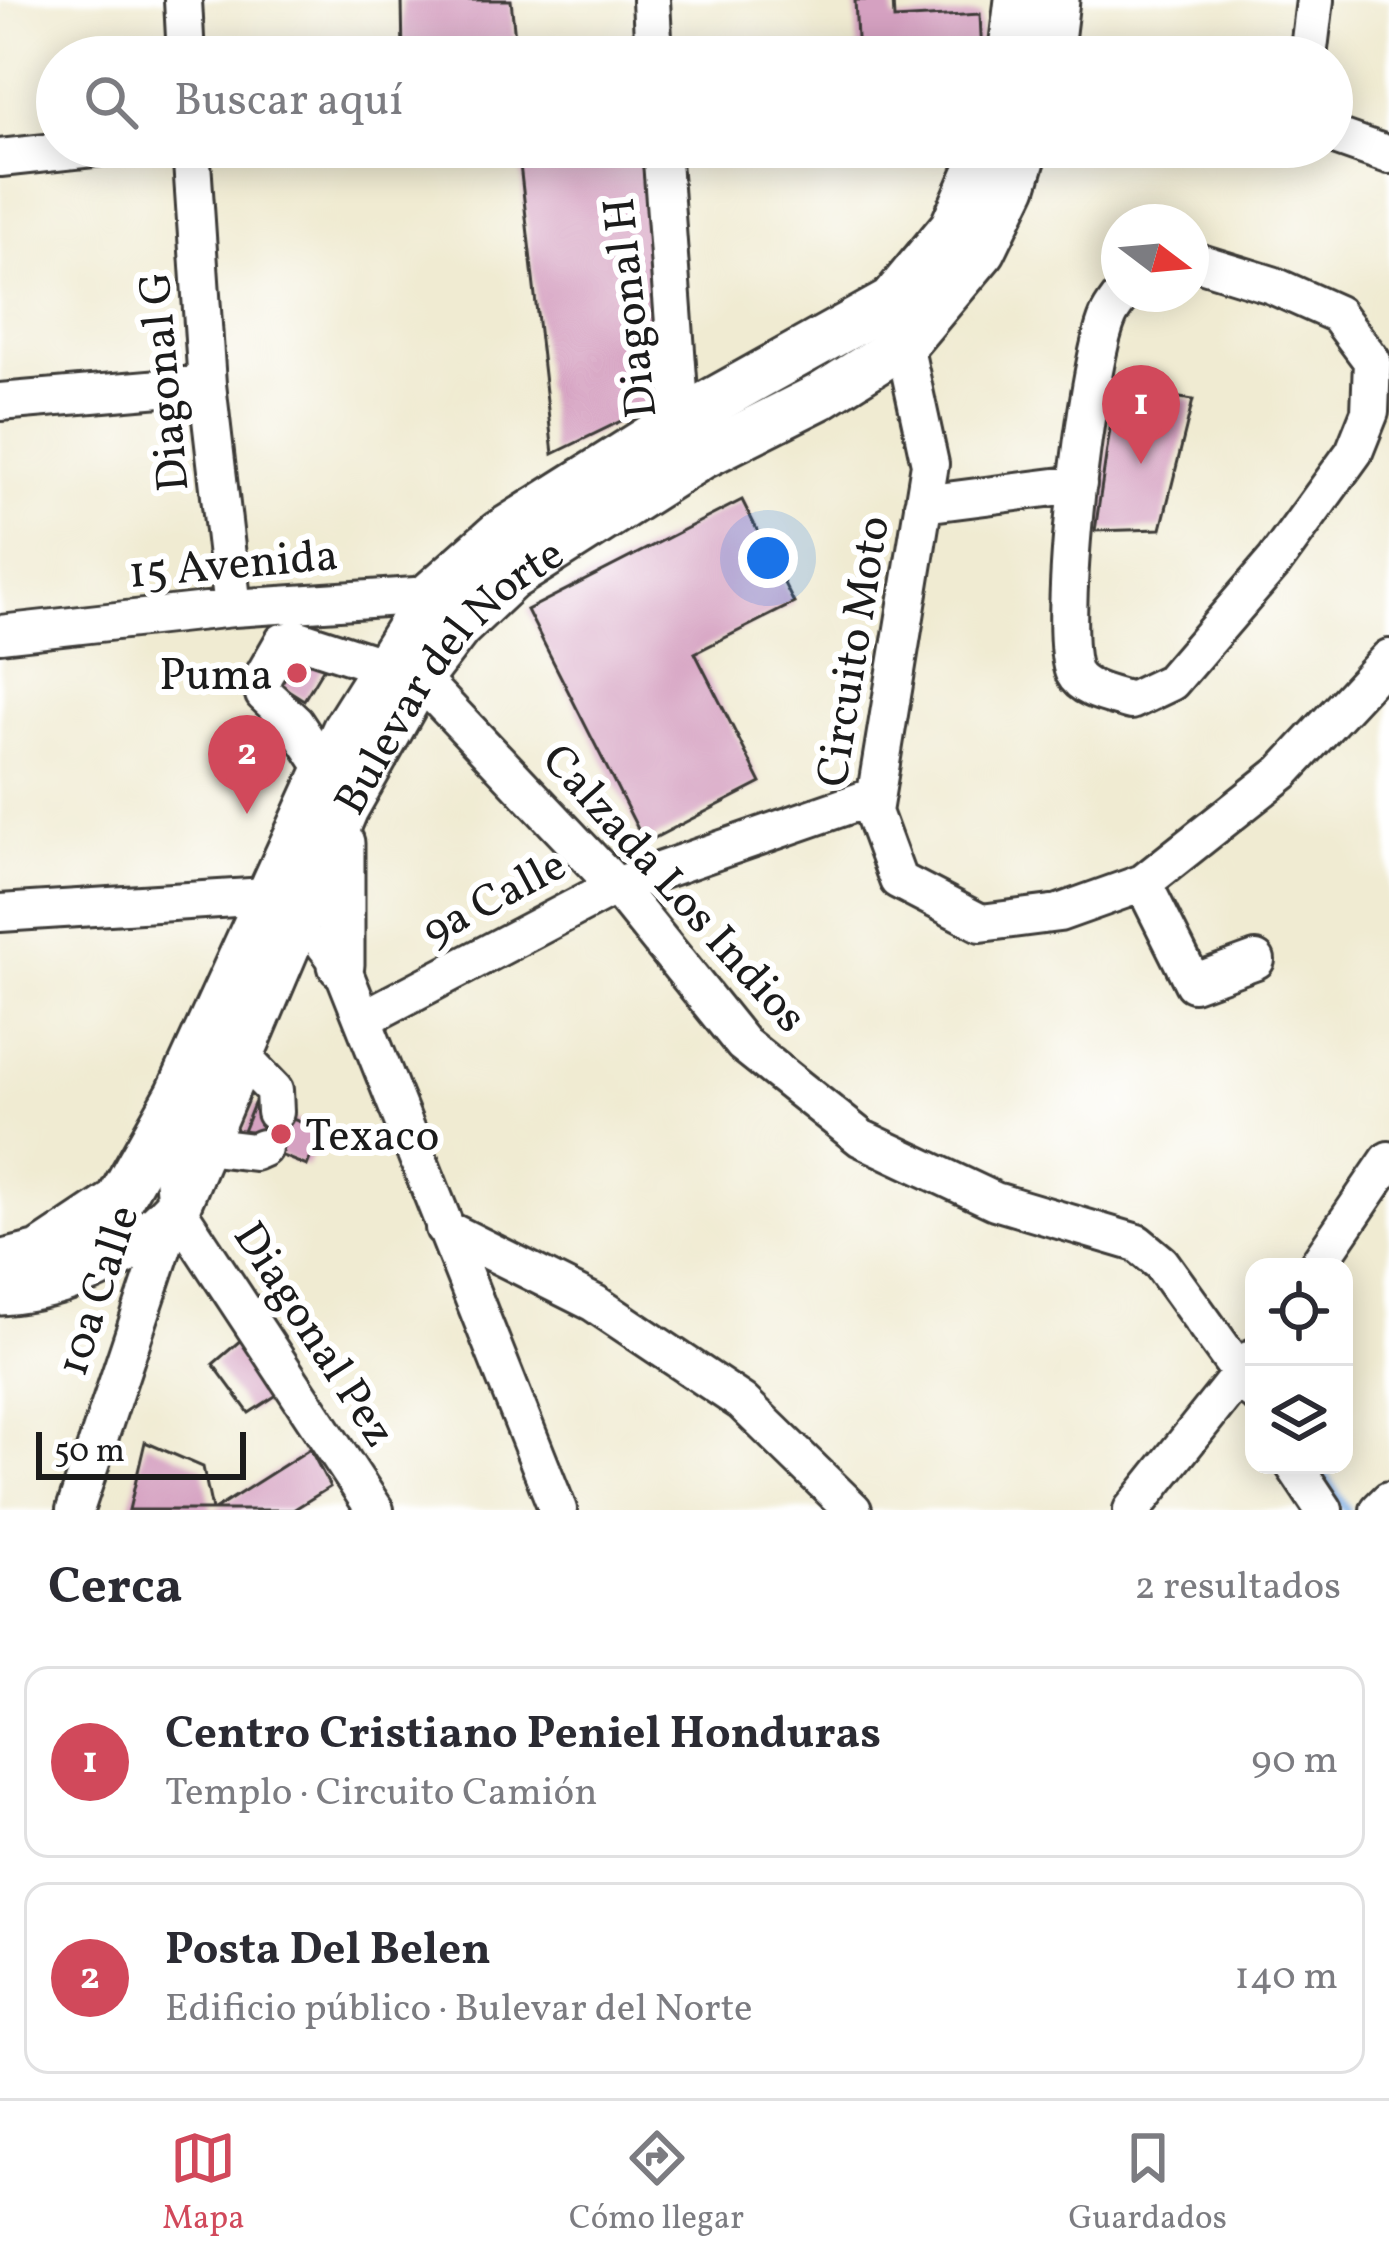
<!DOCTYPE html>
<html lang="es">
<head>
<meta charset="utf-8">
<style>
  :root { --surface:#fff; --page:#f2f2f3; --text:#2b2b33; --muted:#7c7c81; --line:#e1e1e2; --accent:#d1495b }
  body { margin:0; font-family:Vollkorn,serif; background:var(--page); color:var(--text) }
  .controls { position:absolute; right:36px; bottom:36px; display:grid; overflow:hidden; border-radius:24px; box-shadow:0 6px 30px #0003 }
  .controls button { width:108px; height:108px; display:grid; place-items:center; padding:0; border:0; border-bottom:3px solid var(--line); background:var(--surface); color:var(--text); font:60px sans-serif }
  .compass { position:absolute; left:1101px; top:204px; width:108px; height:108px; border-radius:50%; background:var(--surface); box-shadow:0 6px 30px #0003; rotate:106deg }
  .scale { position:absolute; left:36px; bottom:30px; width:210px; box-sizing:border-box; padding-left:12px; border:6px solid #1c1c1c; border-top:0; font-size:33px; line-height:42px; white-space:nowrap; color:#1c1c1c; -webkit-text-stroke:9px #fff; paint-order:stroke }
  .you { position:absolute; left:768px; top:558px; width:42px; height:42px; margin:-30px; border:9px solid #fff; border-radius:50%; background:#1a73e8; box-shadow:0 0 0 18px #1a73e833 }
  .badge { display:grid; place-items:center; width:78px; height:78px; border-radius:50%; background:var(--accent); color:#fff; font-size:39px; font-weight:700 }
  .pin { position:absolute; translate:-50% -99px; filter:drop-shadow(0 3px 6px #0008) }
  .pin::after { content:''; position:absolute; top:63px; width:42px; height:36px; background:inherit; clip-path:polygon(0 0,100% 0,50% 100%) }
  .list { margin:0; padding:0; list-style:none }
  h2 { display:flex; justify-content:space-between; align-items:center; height:156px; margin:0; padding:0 48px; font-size:51px }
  h2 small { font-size:39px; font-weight:400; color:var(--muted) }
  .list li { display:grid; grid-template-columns:78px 1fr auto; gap:36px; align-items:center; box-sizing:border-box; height:192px; margin:0 24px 24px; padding:0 24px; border:3px solid var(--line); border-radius:24px }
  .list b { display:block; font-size:45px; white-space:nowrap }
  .list p { margin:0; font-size:39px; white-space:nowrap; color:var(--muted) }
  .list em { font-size:39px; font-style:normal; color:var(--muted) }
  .icon { flex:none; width:66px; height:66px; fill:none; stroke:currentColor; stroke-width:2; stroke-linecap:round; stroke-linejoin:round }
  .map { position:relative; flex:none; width:1389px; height:1510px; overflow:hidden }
  .search { position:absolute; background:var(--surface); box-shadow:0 6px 30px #0003; left:36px; right:36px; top:36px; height:132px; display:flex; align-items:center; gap:30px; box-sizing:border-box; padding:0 42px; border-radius:66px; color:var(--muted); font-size:45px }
  .sheet { height:588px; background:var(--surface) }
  nav { display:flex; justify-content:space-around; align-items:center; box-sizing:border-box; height:168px; border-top:3px solid var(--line); background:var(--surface); font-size:33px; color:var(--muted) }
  nav a { display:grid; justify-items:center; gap:6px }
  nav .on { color:var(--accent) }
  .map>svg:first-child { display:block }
</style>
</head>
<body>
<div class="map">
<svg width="1389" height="1510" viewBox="0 0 1389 1510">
  <rect width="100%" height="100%" fill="#fff"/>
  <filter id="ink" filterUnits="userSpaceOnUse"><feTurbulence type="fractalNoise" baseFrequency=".00833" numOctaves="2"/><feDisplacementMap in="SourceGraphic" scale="24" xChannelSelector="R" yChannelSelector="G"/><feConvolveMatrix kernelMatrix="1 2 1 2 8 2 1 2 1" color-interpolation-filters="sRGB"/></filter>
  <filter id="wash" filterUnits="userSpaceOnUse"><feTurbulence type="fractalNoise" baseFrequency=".004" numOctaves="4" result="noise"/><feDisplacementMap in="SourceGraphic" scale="48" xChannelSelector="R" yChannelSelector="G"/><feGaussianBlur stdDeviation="2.7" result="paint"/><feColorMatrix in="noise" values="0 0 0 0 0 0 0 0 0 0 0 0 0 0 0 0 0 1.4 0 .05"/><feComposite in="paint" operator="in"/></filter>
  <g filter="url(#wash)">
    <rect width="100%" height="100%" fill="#f0ebd2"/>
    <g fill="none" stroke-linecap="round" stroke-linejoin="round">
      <path stroke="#75a9e2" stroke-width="9" d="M1318 1465 1346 1510"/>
    </g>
    <g id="blocks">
      <path fill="#d5a1c1" d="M402 0H511L517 57H403Z
        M855 0H893L894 19 980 14 982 57H858Z
        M518 147H641L668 398 553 454Z
        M1116 388 1193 400 1161 529 1095 531Z
        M742 500 794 603 695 653 761 783 645 843 527 610Z
        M289 645 324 667 304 700 269 678Z
        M254 1104 321 1130 307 1166 240 1139Z
        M242 1339 283 1391 249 1413 213 1364Z
        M145 1442 203 1467 212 1510H129Z
        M310 1449 330 1487 293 1510H214Z"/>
    </g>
  </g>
  <g filter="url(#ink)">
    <use href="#blocks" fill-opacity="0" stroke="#3c3b37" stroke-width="3"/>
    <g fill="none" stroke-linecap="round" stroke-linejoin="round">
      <defs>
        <path id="minor" d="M183 0 186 57
          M651 0 654 57
          M1308 57 1315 0
          M1332 135 1389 155
          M191 147 207 384 233 608
          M661 147 681 419 692 440
          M0 158 102 147
          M1123 294C1118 301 1111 309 1108 317 1087 365 1055 629 1074 673 1083 691 1113 695 1131 701L1171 682 1275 561 1354 452 1370 412 1372 361 1337 314 1272 285 1191 260
          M904 344 930 464 873 812 898 880 981 923 1059 913 1143 883 1283 772 1389 658
          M0 402 207 384
          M923 504 1078 484
          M0 634 233 608 430 595 448 605
          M347 778 326 770 295 723 264 694 261 680 283 642 299 639 419 678 616 886 743 1044 861 1138 995 1201 1137 1243 1161 1263 1254 1392
          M1143 883 1193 983 1256 960
          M0 913 266 896 288 906
          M325 945 341 965 558 1510
          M363 1019 616 886 875 796
          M241 1056 274 1090 275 1112
          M204 1146 254 1152 263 1148
          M176 1208 375 1510
          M444 1228 594 1303 742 1402 853 1510
          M1316 1267 1389 1160
          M1294 1465 1324 1510
          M75 1510 176 1208 172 1165 178 1105
          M1132 1510 1254 1357
          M1379 1510 1389 1500"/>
        <g id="major">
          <path d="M1011 57 1018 0"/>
          <path d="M1049 57 1056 0"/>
          <path d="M341 965V843"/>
          <path d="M0 1264 40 1254 118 1202 179 1094 345 730 430 595 499 534 681 419 891 302 953 227 988 147"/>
          <path id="s1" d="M0 1292C69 1287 129 1258 176 1208L345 809 419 678 458 627 510 578 700 457 821 396 904 344 983 250 1014 186 1026 147"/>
        </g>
      </defs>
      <use href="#minor" stroke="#3c3b37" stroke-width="42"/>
      <use href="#major" stroke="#3c3b37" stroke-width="51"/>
      <use href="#minor" stroke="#fff" stroke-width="36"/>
      <use href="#major" stroke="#fff" stroke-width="45"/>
    </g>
  </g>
  <g fill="#d1495b" stroke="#fff" stroke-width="4.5">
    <circle cx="297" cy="673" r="12"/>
    <circle cx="281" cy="1134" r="12"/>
  </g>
  <g text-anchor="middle" stroke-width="12" stroke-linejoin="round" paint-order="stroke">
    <g font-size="45" fill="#1c1c1c" stroke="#fff">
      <text transform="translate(628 308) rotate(-96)" y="16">Diagonal H</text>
      <text transform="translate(162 382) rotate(-95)" y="16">Diagonal G</text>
      <text transform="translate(233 562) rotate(-5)" y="16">15 Avenida</text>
      <text transform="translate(851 651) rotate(-81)" y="16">Circuito Moto</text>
      <text dy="16" stroke="none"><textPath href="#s1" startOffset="804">Bulevar del Norte</textPath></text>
      <text transform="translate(676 887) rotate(48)" y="16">Calzada Los Indios</text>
      <text transform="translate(493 896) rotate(-28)" y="16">9a Calle</text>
      <text transform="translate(96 1290) rotate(-72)" y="16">10a Calle</text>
      <text transform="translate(316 1333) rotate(57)" y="16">Diagonal Pez</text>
    </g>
    <g font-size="45" fill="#1c1c1c" stroke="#fff" text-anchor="end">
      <text x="273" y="689">Puma</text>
      <text x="305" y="1150" text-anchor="start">Texaco</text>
    </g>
  </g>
</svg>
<div class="controls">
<button><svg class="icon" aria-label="locate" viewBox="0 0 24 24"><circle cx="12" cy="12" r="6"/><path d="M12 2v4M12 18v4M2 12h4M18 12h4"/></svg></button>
<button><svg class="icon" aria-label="layers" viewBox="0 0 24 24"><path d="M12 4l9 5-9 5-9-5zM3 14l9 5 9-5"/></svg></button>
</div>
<svg class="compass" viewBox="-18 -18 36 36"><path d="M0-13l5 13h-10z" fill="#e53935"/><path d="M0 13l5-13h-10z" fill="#7c7c81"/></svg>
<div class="scale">50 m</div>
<div class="you"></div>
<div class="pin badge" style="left:1141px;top:464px">1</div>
<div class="pin badge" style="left:247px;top:814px">2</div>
<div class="search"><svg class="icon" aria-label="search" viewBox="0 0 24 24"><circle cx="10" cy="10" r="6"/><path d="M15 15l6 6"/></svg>Buscar aquí</div>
</div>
<section class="sheet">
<h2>Cerca<small>2 resultados</small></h2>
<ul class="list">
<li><span class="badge">1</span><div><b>Centro Cristiano Peniel Honduras</b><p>Templo · Circuito Camión</p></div><em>90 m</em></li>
<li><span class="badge">2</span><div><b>Posta Del Belen</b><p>Edificio público · Bulevar del Norte</p></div><em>140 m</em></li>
</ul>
</section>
<nav>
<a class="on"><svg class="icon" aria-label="map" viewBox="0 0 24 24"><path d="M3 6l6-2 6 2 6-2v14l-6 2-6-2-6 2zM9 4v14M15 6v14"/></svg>Mapa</a>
<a><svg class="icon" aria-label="directions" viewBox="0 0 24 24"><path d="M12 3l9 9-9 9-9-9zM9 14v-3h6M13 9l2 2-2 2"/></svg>Cómo llegar</a>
<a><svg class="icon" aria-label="saved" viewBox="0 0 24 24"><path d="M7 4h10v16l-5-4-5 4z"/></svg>Guardados</a>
</nav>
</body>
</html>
